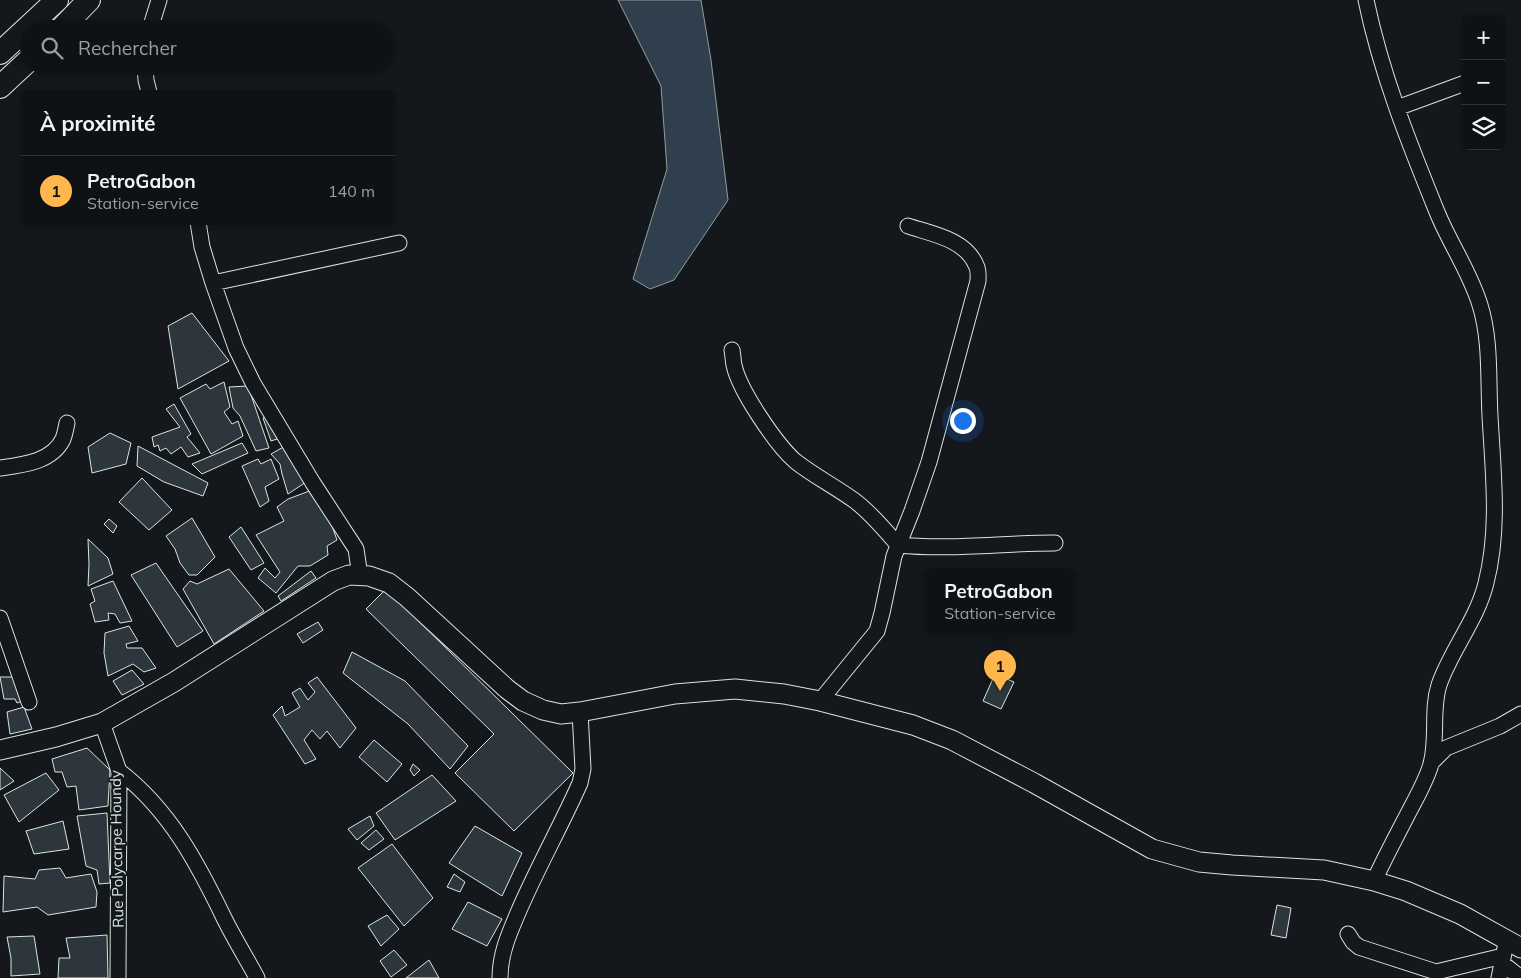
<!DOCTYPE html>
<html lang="fr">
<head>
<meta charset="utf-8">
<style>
  :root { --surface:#0f1215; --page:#181b1e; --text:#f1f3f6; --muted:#9b9ea0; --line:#2f3234; --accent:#ffb74d }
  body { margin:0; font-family:Mulish,sans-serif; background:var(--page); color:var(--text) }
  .controls { position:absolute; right:15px; top:15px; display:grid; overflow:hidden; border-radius:8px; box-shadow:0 2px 8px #0003 }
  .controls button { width:45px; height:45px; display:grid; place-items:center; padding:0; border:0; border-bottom:1px solid var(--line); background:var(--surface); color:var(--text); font:25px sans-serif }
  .you { position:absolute; left:962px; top:420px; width:18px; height:18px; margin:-12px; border:4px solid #fff; border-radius:50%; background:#1a73e8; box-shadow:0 0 0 8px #1a73e833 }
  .badge { display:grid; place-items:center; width:32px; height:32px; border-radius:50%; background:var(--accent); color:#111; font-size:16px; font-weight:700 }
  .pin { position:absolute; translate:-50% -41px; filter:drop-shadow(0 1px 2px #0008) }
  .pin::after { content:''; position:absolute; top:26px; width:18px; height:15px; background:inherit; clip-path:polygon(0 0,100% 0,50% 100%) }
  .popup { position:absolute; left:925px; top:568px; width:150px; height:65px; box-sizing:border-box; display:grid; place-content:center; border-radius:8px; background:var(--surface); filter:drop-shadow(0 1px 4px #0005); font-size:16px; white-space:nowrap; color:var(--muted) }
  .popup b { font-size:19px; color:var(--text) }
  .popup::after { content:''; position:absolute; left:50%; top:100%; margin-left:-10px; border:10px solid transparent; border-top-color:var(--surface) }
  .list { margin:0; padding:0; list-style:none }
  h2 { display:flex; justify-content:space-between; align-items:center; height:65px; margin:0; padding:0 20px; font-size:21px }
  h2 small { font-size:16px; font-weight:400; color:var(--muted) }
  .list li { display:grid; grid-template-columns:32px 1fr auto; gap:15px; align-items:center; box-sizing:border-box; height:70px; padding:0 20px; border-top:1px solid var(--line) }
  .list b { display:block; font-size:19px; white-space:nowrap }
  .list p { margin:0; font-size:16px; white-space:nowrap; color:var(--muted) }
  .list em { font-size:16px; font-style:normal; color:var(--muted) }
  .icon { flex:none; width:28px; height:28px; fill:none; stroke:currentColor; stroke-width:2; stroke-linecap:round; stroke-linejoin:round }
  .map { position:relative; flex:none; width:1521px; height:978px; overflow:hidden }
  .search { position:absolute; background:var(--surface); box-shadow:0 2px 8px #0003; left:20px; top:20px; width:375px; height:55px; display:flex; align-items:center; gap:12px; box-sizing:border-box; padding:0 18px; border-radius:28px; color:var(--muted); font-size:19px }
  .panel { position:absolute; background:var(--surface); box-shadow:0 2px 8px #0003; left:20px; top:90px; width:375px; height:135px; border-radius:8px }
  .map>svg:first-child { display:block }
</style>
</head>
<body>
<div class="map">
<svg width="1521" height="978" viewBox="0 0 1521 978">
  <rect width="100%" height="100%" fill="#14181c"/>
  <path fill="#2f3f4d" stroke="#939e99" d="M618 0H701L711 60 728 200 674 280 650 289 633 279 667 169 661 86Z"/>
  <path fill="#2c363c" stroke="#d8e6dc" d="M192 313 229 361 178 389 168 326Z
    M224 382 230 407 224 412 232 424 238 421 243 436 211 454 180 398 206 384 210 389Z
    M248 386 269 448 256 451 240 416 233 408 229 387Z
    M174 404 191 434 187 437 200 453 188 457 181 447 171 454 166 448 160 451 158 445 154 447 152 437 180 427 166 409Z
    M270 415 280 438 271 441 263 418Z
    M110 433 131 443 126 464 92 473 88 447Z
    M242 443 248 453 202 474 192 464Z
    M287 445 306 482 288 494 282 474 280 464 271 454Z
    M138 446 208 483 203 496 164 482 137 466Z
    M258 459 261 464 271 459 279 479 265 487 269 501 260 507 242 466Z
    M142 478 172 510 149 530 119 502Z
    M312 490 327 512 337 540 327 546 328 555 310 566H298L276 593 258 578 265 568 275 578 280 572 256 535 284 521 277 507 288 499Z
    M192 518 215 557 197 575H189L180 563 175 549 166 536Z
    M109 519 117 526 113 533 104 524Z
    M241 527 264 563 251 570 229 537Z
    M88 539 108 558 113 574 88 586 89 564Z
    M156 563 203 631 177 647 131 575Z
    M229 569 264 611 214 644 183 589 190 581 197 584Z
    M311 571 316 578 281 601 278 596Z
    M113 581 132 621 120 623 115 614 108 613 109 620 95 622 90 604 95 601 91 589Z
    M386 589 573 773 514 831 455 773 494 734 366 609Z
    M318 622 323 630 303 643 297 634Z
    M129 626 138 641 126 644 127 648H142L156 668 144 672 133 664 108 676 104 653 105 633Z
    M352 652 405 681 468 746 450 769 408 724 343 673Z
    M132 670 144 684 122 695 113 681Z
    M995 674 1014 682 1001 709 983 701Z
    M0 677H16L22 701 17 703 15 699H4Z
    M317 677 356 728 340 748 327 731 320 739 312 730 304 740 316 759 305 764 273 715 282 706 285 716 300 707 292 693 300 688 308 700 315 692 308 683Z
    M24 707 32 729 10 734 7 712Z
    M374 740 402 764 387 782 359 757Z
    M87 748 110 770 108 806 79 810 76 786 67 787 62 772H55L52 759Z
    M413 764 420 770 414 776 410 770Z
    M0 768 14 781 0 790Z
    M46 773 59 790 19 822 4 795Z
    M432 775 456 801 395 840 376 813Z
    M107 813 110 883 99 884 97 870 86 866 77 816Z
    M370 816 374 826 357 840 348 829Z
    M63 821 69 849 34 854 26 831Z
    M475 826 522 853 502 896 449 863Z
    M376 830 384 839 369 850 361 843Z
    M392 844 433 898 404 926 358 868Z
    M60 868 66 878 91 874 97 892 96 907 48 915 37 907 3 912 4 876 35 879 39 870Z
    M454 874 465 882 460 892 447 887Z
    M468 902 502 919 487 946 452 929Z
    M1277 905 1291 908 1286 938 1271 935Z
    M387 915 399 929 381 946 368 926Z
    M107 935 108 978H58L59 958H70L66 938Z
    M34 936 40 974 11 976V958L7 937Z
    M394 950 407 965 391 977 380 961Z
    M429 960 439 978H406Z"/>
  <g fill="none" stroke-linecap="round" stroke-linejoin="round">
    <defs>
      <path id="minor" d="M1366 0C1381 73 1409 143 1437 212 1450 244 1470 272 1480 305 1491 340 1488 380 1490 416 1493 472 1500 528 1486 583 1477 620 1451 650 1439 685 1431 710 1438 738 1431 764 1427 778 1419 793 1412 806 1399 831 1386 855 1374 881
        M150 29 159 0
        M145 66 146 80 149 92
        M1397 108 1465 83
        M198 222 202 247 213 283 236 348 253 383 313 483 356 549 360 576
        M213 283 399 243
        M732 350C733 355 733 360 734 365 739 390 776 444 795 461 814 476 836 487 855 501 871 513 885 530 898 545 950 550 1002 543 1055 543
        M0 468C23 465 52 462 63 439 65 434 66 428 67 423
        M0 618 29 702
        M820 701 877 631 882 613 894 556 912 511 929 462 978 281C978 276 979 270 976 265 965 239 932 234 908 226
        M102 723 119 771 118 978
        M1431 763 1446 748 1500 726 1521 714
        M119 771C170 810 198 864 225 920 235 940 247 959 257 978
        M1348 934 1353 942 1359 947 1436 972 1503 956
        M1502 963 1517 975V978
        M500 978C500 955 508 936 517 915 536 870 560 828 580 783L583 769 580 712
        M1499 978 1505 948"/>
      <path id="major" d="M0 750 56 737 102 723 174 682 333 581 349 575 369 576 389 583 407 597 507 689 523 701 543 710 561 714 580 712 675 694 735 689 784 694 820 701 913 725 952 740 1034 783 1152 849 1199 862 1232 865 1324 870 1374 881 1406 891 1460 914 1521 948"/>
      <path id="highway" d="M61 29 89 0
        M0 53 57 0
        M0 87 29 60"/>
    </defs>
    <use href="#minor" stroke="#d8e6dc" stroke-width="17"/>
    <use href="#major" stroke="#d8e6dc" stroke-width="21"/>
    <use href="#highway" stroke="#d8e6dc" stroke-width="24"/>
    <use href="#minor" stroke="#14181c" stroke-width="15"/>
    <use href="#major" stroke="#14181c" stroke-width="19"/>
    <use href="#highway" stroke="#14181c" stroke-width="22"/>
  </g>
  <g text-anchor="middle" stroke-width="4" stroke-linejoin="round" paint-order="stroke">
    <g font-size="15" fill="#d8e6dc" stroke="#14181c">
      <text transform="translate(117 849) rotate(-91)" y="5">Rue Polycarpe Houndy</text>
    </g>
  </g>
</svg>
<div class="controls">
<button>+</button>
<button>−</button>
<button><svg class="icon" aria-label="layers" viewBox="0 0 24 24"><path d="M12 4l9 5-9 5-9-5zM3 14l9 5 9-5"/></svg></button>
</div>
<div class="you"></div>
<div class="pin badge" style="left:1000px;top:691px">1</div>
<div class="popup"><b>PetroGabon</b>Station-service</div>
<div class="search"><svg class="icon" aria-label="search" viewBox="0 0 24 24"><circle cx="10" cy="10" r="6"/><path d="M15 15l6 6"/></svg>Rechercher</div>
<section class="panel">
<h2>À proximité<small></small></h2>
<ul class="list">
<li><span class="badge">1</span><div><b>PetroGabon</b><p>Station-service</p></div><em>140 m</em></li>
</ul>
</section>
</div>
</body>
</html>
